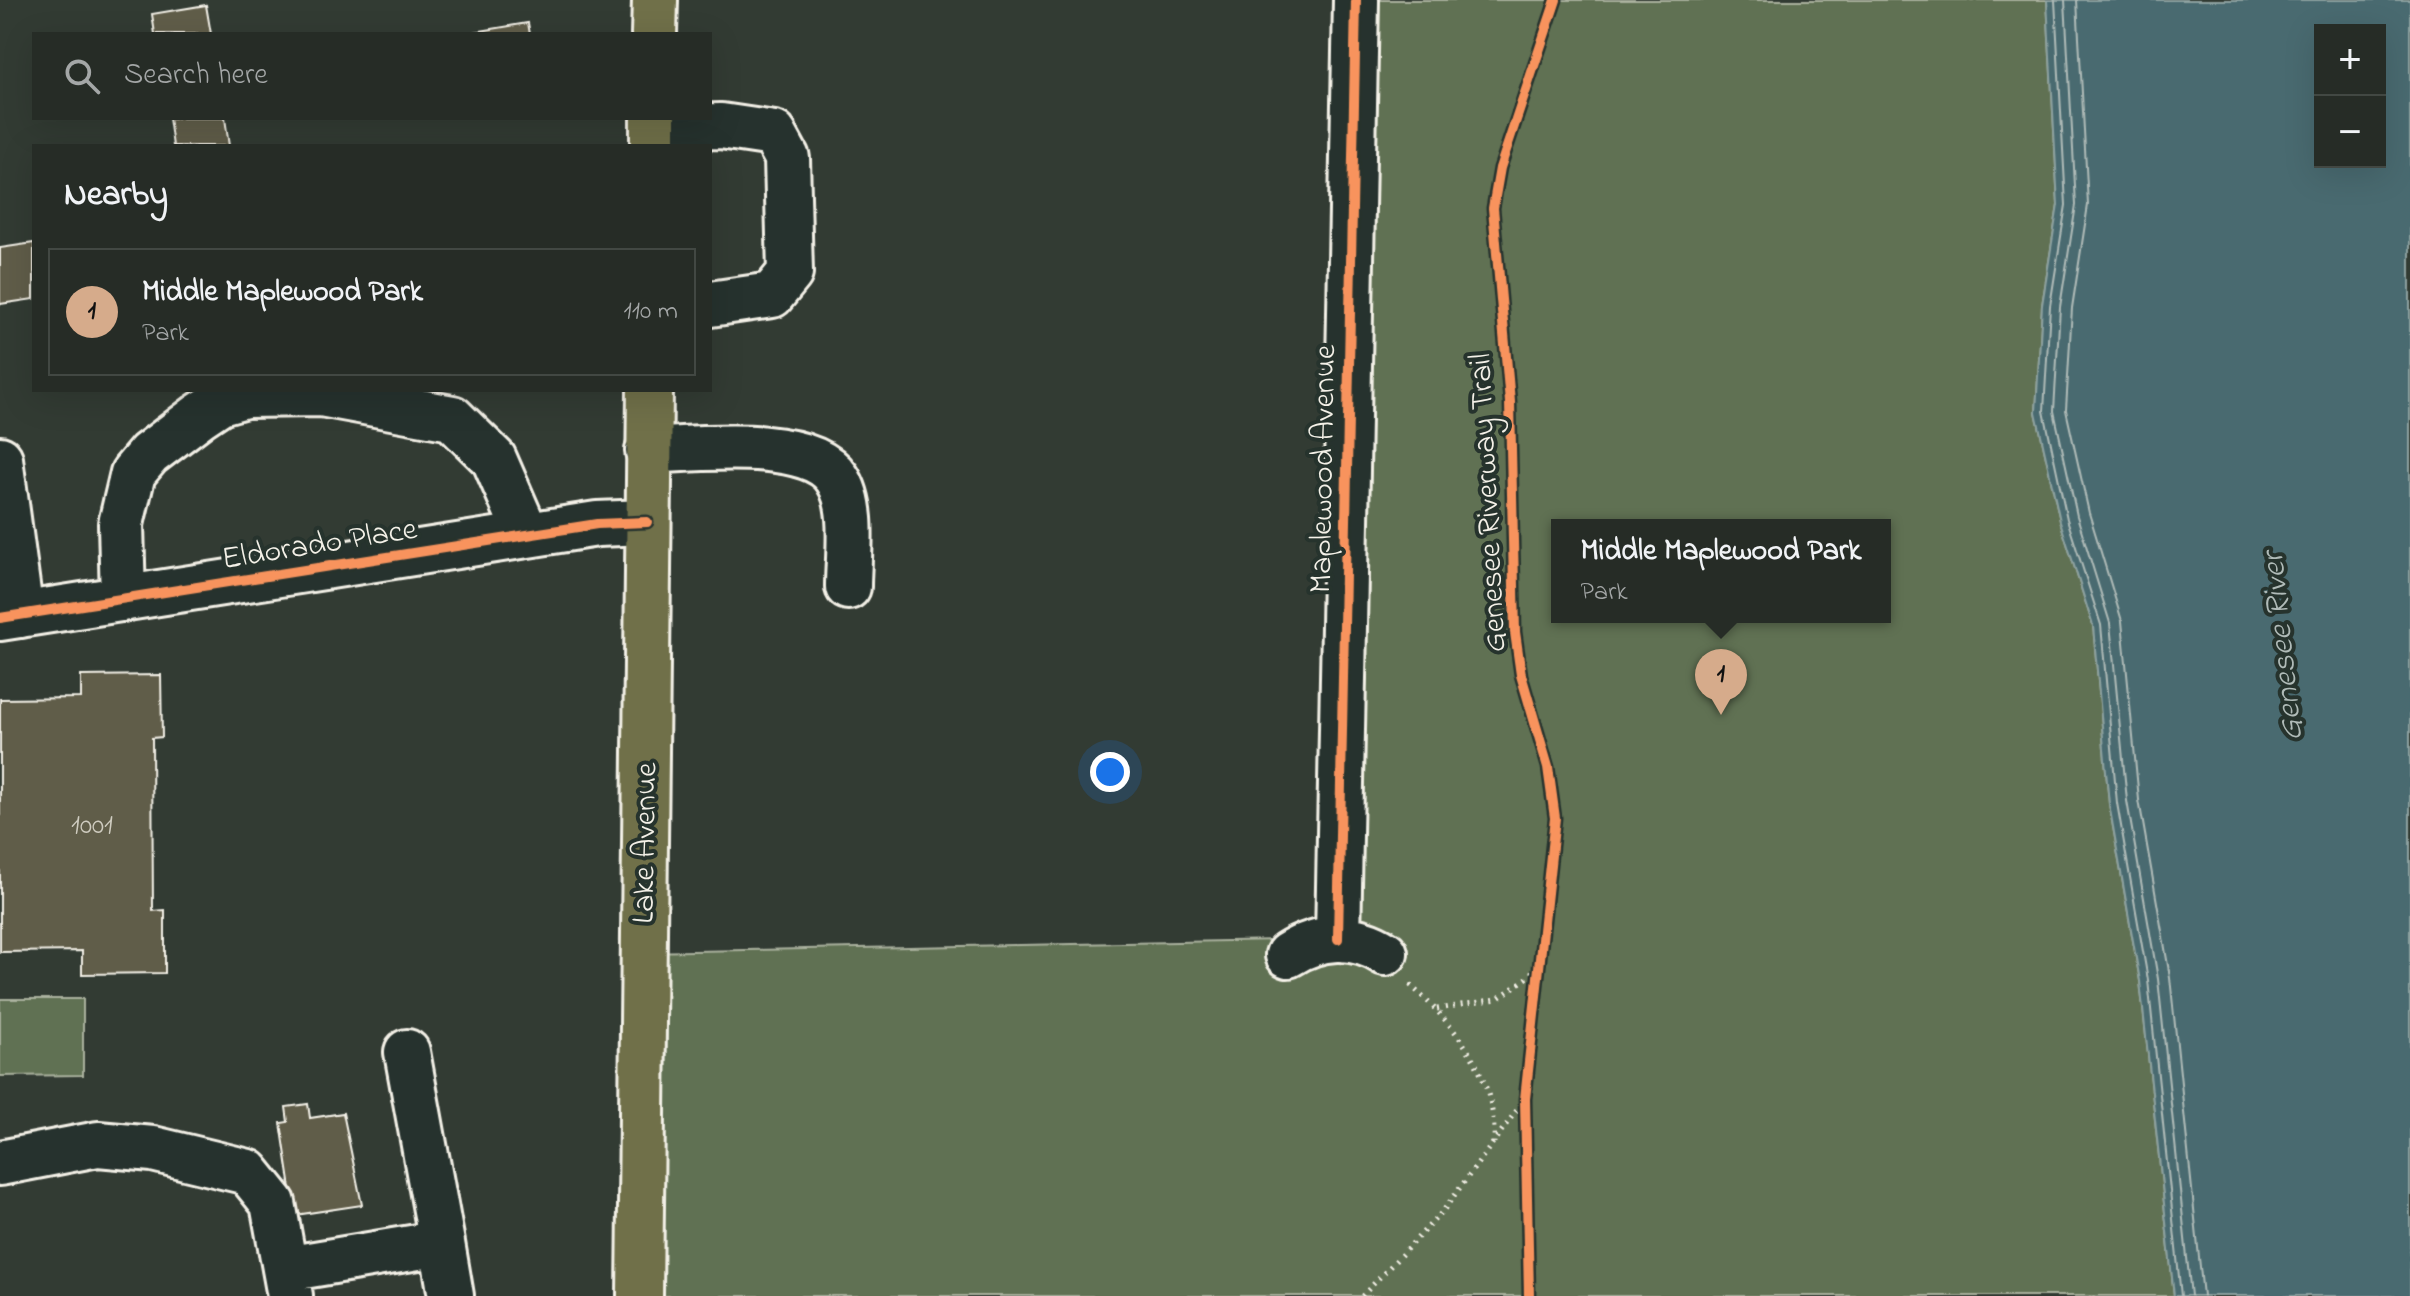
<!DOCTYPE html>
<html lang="en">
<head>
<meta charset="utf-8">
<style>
  :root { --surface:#262c26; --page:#2e342e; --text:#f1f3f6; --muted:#a4a7a7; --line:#424843; --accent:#d6ab8b }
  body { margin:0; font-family:"Indie Flower",sans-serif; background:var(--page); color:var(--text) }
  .controls { position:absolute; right:24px; top:24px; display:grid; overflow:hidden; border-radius:0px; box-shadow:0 8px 32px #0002 }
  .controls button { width:72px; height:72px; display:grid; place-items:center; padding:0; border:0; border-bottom:2px solid var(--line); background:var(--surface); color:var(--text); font:40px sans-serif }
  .you { position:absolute; left:1110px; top:772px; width:28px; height:28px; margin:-20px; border:6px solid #fff; border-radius:50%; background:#1a73e8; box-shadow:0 0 0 12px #1a73e833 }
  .badge { display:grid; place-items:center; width:52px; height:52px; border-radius:50%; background:var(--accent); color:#111; font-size:26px; font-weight:700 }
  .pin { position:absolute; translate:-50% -66px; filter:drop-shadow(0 2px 4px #0008) }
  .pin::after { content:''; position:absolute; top:42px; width:28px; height:24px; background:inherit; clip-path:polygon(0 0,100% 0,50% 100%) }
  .popup { position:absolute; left:1551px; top:519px; width:340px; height:104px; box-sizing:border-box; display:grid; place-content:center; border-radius:0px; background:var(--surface); filter:drop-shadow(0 2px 6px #0005); font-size:26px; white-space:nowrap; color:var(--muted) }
  .popup b { font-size:30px; color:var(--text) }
  .popup::after { content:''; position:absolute; left:50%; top:100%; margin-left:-16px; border:16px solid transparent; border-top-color:var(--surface) }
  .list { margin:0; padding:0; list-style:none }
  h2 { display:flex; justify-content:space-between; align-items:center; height:104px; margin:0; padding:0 32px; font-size:34px }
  h2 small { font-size:26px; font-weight:400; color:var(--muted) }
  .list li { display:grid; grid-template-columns:52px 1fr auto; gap:24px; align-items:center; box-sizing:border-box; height:128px; margin:0 16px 16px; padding:0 16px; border:2px solid var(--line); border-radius:0px }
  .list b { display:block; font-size:30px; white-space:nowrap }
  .list p { margin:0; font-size:26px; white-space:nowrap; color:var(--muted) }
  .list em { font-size:26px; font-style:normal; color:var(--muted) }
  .icon { flex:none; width:44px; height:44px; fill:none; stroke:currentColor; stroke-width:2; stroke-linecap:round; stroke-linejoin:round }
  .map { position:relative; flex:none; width:2410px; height:1296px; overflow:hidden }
  .search { position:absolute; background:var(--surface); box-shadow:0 8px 32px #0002; left:32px; top:32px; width:680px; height:88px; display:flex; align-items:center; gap:20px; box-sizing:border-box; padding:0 28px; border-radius:0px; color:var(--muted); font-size:30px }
  .panel { position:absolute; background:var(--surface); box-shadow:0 8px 32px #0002; left:32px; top:144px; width:680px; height:248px; border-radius:0px }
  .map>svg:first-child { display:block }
</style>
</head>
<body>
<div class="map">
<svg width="2410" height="1296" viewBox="0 0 2410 1296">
  <rect width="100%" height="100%" fill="#323b33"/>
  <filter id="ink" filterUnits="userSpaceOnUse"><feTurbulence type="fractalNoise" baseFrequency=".0125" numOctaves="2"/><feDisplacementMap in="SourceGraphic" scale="16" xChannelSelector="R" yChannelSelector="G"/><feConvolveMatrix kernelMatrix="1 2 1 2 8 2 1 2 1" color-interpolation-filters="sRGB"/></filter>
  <g filter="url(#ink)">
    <path fill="#607153" stroke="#aab19e" stroke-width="2" fill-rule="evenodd" d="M1352 0H2047L2058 205 2042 305 2036 412 2060 521 2093 626 2109 804 2140 981 2174 1296H640L642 952 1337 939ZM1557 525H1885V617H1557Z
      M0 999H83V1075L0 1076Z"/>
    <path fill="#496b70" stroke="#8da1a0" stroke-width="2" fill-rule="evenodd" d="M2047 0H2410V1296H2174L2140 981 2109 804 2093 626 2060 521 2036 412 2042 305 2058 205ZM2320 30H2380V162H2320Z"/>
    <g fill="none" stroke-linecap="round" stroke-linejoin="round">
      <path stroke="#b0bbb8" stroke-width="2" d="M2055 0 2066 205 2050 306 2044 411 2067 519 2101 625 2117 803 2148 980 2181 1296
        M2065 0 2076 205 2060 307 2054 411 2077 516 2110 623 2127 801 2158 979 2191 1296
        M2077 0 2088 205 2072 308 2066 410 2089 513 2122 621 2139 800 2170 977 2203 1296"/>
    </g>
    <path fill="#605d4a" stroke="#f4f1e8" stroke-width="2" d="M206 5 211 34H155L152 14Z
      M528 23 530 34H462Z
      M169 118H225L229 146H173Z
      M34 243V299L0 304V248Z
      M161 675 162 737 152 738 153 911 165 910V973L82 974V951L0 952V699L81 698V676Z
      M308 1104 310 1118 343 1113 362 1205 295 1215 281 1123 288 1122 286 1107Z"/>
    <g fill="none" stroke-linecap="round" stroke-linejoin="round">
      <defs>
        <path id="minor" d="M653 128 721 126 774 134 787 158 790 273 772 295 710 304
          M648 451C694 449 809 435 837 478 856 506 848 555 848 587
          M0 459 21 615
          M123 599 121 524 133 473 149 454 199 416 220 402 245 395 321 394 452 418 494 459 527 535
          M0 618 597 524 647 522
          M1338 939 1356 0
          M1288 955C1319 935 1354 933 1385 953
          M0 1163 98 1144 153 1149 248 1172 273 1203 290 1296
          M442 1243 451 1296
          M285 1269 442 1243 407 1052"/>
        <path id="major" d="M654 34 655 0
          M653 146V118
          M640 1296 650 390"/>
      </defs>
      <use href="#minor" stroke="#f4f1e8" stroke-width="50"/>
      <use href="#major" stroke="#f4f1e8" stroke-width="50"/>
      <path stroke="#f4f1e8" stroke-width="5" stroke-dasharray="2 6" stroke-linecap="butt" d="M1410 985C1457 1027 1497 1077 1494 1143
        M1437 1009 1497 999 1527 978 1542 959
        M1362 1296 1443 1211 1525 1099"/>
      <use href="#minor" stroke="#26332d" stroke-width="44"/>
      <use href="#major" stroke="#6f704a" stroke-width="44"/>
      <defs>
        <path id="cycleway" d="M0 618 597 524 647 522
          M1338 939 1356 0
          M1529 1296 1525 1099 1555 818 1548 767 1521 675 1515 632 1510 402 1493 208 1500 168 1556 0"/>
      </defs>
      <use href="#cycleway" stroke="#26332d" stroke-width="15"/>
      <use href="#cycleway" stroke="#f8935d" stroke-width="10"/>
    </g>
  </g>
  <g text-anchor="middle" stroke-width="8" stroke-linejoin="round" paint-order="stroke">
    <g font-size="28" fill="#cfccc0">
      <text x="92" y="833">1001</text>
    </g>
    <g font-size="32" fill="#f4f1e8" stroke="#26332d">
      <text transform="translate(1321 469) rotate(-89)" y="11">Maplewood Avenue</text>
      <text transform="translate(1486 503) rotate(-93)" y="11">Genesee Riverway Trail</text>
      <text transform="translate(319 542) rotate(-9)" y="11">Eldorado Place</text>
      <text transform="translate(643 843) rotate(-89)" y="11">Lake Avenue</text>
    </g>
    <g font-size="34" font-style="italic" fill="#b0bbb8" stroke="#26332d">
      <text transform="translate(2280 647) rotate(-96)" y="12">Genesee River</text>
    </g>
  </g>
</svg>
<div class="controls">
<button>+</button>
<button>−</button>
</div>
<div class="you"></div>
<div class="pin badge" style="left:1721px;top:715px">1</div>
<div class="popup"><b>Middle Maplewood Park</b>Park</div>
<div class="search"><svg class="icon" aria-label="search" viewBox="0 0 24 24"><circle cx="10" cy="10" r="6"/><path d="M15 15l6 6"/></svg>Search here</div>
<section class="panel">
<h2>Nearby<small></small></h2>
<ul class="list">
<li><span class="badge">1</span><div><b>Middle Maplewood Park</b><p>Park</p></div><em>110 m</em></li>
</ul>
</section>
</div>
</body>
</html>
